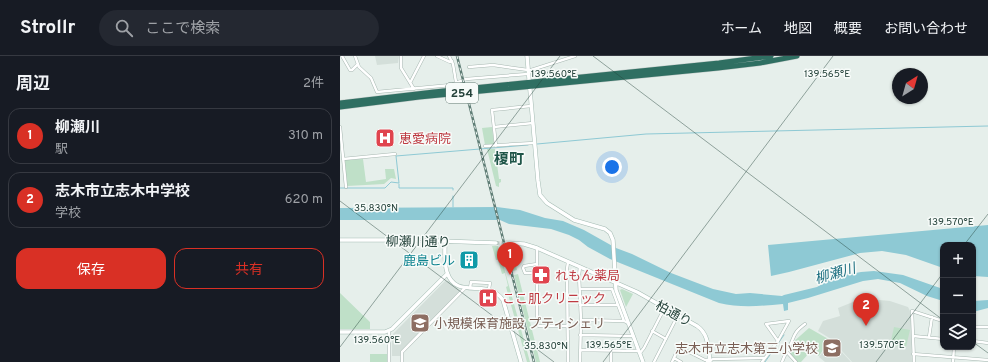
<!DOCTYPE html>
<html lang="ja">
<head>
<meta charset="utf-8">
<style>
  :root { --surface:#171b24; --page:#242831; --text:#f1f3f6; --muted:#9ea1a6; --line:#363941; --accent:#d93025 }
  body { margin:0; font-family:Overpass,"Noto Sans JP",sans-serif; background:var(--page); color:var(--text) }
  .controls { position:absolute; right:12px; bottom:12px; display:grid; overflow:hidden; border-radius:8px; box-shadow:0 1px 3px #0004 }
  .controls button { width:36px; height:36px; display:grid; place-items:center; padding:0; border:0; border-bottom:1px solid var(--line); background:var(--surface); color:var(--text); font:20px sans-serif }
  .compass { position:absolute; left:552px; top:12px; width:36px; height:36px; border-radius:50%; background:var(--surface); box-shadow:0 1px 3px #0004; rotate:37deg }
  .you { position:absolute; left:272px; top:111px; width:14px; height:14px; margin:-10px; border:3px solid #fff; border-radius:50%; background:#1a73e8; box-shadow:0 0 0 6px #1a73e833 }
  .badge { display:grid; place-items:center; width:26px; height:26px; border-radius:50%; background:var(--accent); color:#fff; font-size:13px; font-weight:700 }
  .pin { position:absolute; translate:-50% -33px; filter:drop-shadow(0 1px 2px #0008) }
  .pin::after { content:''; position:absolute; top:21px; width:14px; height:12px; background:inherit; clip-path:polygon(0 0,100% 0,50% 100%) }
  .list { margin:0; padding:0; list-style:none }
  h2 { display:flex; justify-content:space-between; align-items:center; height:52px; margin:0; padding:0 16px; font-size:17px }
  h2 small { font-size:13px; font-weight:400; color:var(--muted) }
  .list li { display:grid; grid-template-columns:26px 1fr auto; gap:12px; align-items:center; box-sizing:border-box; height:56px; margin:0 8px 8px; padding:0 8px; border:1px solid var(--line); border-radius:12px }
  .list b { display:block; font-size:15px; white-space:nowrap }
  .list p { margin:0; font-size:13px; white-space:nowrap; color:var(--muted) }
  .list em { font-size:13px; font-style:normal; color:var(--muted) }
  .actions { display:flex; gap:8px; padding:12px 16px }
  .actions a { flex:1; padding:9px 0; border:1px solid var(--accent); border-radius:12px; text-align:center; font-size:14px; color:var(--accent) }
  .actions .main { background:var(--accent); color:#fff }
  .icon { flex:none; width:22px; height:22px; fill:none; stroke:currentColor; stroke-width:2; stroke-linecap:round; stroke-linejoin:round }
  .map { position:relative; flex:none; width:648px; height:306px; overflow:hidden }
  header { display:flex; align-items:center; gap:24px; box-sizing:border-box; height:56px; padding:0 20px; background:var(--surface); border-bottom:1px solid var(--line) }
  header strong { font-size:19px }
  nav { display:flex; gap:22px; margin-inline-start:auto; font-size:14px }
  .search { width:280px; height:36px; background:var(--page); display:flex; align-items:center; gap:10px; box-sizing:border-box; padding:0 14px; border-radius:22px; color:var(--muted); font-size:15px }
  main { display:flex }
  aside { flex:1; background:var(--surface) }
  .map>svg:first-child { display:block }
</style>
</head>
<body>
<header>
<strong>Strollr</strong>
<div class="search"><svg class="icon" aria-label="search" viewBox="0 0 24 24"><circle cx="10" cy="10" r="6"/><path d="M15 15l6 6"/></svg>ここで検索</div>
<nav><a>ホーム</a><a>地図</a><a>概要</a><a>お問い合わせ</a></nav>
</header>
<main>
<aside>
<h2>周辺<small>2件</small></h2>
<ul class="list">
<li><span class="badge">1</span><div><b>柳瀬川</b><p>駅</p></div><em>310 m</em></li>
<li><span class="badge">2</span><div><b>志木市立志木中学校</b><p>学校</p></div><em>620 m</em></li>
</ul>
<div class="actions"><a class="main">保存</a><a>共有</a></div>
</aside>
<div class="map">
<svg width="648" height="306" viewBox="0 0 648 306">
  <rect width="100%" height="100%" fill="#e6efeb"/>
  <path fill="#d4dfda" d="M35 0H59L58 7 37 9Z
    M105 225H109L121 235 61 296V300H52V279Z
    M529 243 550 245 568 251 570 255 571 264 572 306H512L491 283 478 275 483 265 500 260 498 252 518 244Z
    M491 284 511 306H485L479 301Z"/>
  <path fill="#bfe0c8" d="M152 71 154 88 145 89 142 72Z
    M147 93H155L159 123H161V126L159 127V131L156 130Z
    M23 103 26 126 46 123 45 113H54L56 123 51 122 44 128 7 130 5 104Z
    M152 190H158L190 306H187L166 231 168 230 165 217 162 218 158 204H156Z
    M171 190 177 214 173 215 167 191Z
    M178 218 200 306H196L174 219Z
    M282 233 293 238 286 251 280 234Z
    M0 237 30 266V273H0Z
    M554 271 570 274 566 291 550 289Z
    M469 272 490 284 479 300 471 295 461 306H457L449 296 452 287Z
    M30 298H47V306H30Z"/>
  <path fill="#8ec9d4" d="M157 151 180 154 205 162 223 165 244 174 276 192 292 198 331 217 373 233 396 238 410 237 442 240 444 239 477 231 487 225 505 219 521 216 534 215 563 219 603 233V245L587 240 560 227 538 223 523 225 468 242 448 247V254L444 255 443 248C421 250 400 252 379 247L270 203 248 191 239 184 229 179 211 173 169 168 160 164H0V152Z
    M648 169V221L633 220V189H603V212L566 199 542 195 520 197 449 216 431 220 428 189Z
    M648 244V252L633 256V245Z"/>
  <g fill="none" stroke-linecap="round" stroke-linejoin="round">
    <path stroke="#8ec9d4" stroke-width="1" d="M197 88 306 78 648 70
      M59 128V132H113V134
      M0 132H45L51 126 59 127 56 100 188 89
      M113 151V140
      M425 306 444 279"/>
    <path stroke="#bfccc8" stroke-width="3.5" stroke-dasharray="3.5 2" stroke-linecap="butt" d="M156 187H166"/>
    <defs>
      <path id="street" d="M2 0 10 14H12L18 8
        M15 0 19 11 31 22 37 36 111 29 126 23 188 18
        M61 0V12L74 33
        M97 0 110 6 112 5
        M109 0 113 8 116 26
        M129 11 153 9 188 14
        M188 15 235 0
        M70 27 84 0
        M0 71 6 131
        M154 71 193 67
        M145 90 194 87
        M156 90 152 54 191 50
        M3 103 55 98
        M197 192V269L199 270H227
        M197 208 184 210 183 212 185 217H197
        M240 211 239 219 241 264 240 306
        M130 232 131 226 150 227 149 233
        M240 233H272L284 265 288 267
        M240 249H278
        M241 264 284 265
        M633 271H648
        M49 275V306
        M312 275 326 283
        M240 279 293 280
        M573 280 603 283
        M589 281 592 261
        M633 285 648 287
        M240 294 299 295
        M446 295 456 306
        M300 297 304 292 325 251
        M573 298 648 304
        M334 302 341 306
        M62 306V296L125 232
        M228 306 227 213 228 206
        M271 306V294
        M314 306 338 259
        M332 306 339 291 365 304H369
        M367 306 373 303 425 302
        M422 306 438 285 426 268 449 265 438 285
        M442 306C444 300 446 297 449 292 455 279 453 277 465 268
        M574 306 572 255 603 265
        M613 306 614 291"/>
      <path id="secondary" d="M187 0 198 125 200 139 207 147 234 164 265 173 270 177 273 184 276 234 303 306
        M0 184H72L156 187
        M105 185C105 195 104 207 107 216 116 245 147 221 163 244L181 306
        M166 187 184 188 197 192 297 236 357 270C369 278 368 292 370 306
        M0 276H45L52 273 107 218"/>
      <path id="highway" d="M0 47 94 36 379 7 431 0
        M0 51 79 41 378 12 420 7 457 0"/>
    </defs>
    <use href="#street" stroke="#a8b8b2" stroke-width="3.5"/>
    <use href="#secondary" stroke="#a4bbb3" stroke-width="4.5"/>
    <use href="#highway" stroke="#c2cac8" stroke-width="6"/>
    <use href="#street" stroke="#fff" stroke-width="2.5"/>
    <use href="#secondary" stroke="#fff" stroke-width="3.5"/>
    <use href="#highway" stroke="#2f6f62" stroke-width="5"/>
    <defs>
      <path id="rail" d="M117 0 194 306"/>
    </defs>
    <use href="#rail" stroke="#5f7d75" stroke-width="2.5"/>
    <use href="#rail" stroke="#f7fbf9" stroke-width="1" stroke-dasharray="3" stroke-linecap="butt"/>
  </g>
  <path fill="none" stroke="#24423a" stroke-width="1" stroke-opacity="0.45" d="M253 0 603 264M0 145 214 306M624 189 648 158M633 286 648 297M0 291 220 0M263 306 493 0M536 306 603 217"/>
  <defs>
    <symbol id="hospital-square" viewBox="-11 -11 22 22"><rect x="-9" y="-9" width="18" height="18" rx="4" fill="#e0444e" stroke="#f7fbf9"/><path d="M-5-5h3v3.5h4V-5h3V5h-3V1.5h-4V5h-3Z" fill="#fff"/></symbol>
    <symbol id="building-square" viewBox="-11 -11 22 22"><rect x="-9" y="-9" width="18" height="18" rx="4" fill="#0f9aa8" stroke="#f7fbf9"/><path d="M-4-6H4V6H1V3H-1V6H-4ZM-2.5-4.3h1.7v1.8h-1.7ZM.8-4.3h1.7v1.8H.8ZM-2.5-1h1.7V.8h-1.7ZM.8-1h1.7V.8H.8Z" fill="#fff"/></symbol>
    <symbol id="pharmacy-square" viewBox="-11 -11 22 22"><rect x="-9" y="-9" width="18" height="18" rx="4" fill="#e0444e" stroke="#f7fbf9"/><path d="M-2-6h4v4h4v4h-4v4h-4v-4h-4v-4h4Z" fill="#fff"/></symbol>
    <symbol id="school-square" viewBox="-11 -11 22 22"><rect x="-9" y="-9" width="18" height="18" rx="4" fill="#8d6e63" stroke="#f7fbf9"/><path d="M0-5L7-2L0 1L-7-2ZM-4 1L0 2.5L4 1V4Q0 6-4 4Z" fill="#fff"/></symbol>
  </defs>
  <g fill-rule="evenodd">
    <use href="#hospital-square" x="34" y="71" width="22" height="22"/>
    <use href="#building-square" x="118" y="193" width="22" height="22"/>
    <use href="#pharmacy-square" x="190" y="208" width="22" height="22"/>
    <use href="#hospital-square" x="137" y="231" width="22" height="22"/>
    <use href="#school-square" x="69" y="256" width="22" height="22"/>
    <use href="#school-square" x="481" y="281" width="22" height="22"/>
  </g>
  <g text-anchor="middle" stroke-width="3" stroke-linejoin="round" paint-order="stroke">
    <rect fill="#f7fbf9" stroke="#637a73" stroke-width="1" x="106" y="27" width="32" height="20" rx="3"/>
    <g font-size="12" font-weight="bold" fill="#24423a">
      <text x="122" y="41">254</text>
    </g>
    <g font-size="13" fill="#be3a42" stroke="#f7fbf9" text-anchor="start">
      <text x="59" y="87">恵愛病院</text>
      <text x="215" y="224">れもん薬局</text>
      <text x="162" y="247">ここ肌クリニック</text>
    </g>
    <g font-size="13" fill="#24423a" stroke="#f7fbf9">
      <text transform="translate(78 185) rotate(1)" y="5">柳瀬川通り</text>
      <text transform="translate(334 257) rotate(29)" y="5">柏通り</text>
    </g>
    <g font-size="13" fill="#0d838f" stroke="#f7fbf9" text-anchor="end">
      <text x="115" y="209">鹿島ビル</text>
    </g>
    <g font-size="13" fill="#785e54" stroke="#f7fbf9" text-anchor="start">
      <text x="94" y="272">小規模保育施設 プティシェリ</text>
      <text x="478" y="297" text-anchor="end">志木市立志木第三小学校</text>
    </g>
    <g font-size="14" font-style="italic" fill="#1c6f80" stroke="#f7fbf9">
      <text transform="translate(495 217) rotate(-16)" y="5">柳瀬川</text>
    </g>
    <g font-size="15" font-weight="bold" fill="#1f5548" stroke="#f7fbf9">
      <text x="169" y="108">榎町</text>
    </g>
  </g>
  <g font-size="10" text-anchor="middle" fill="#24423a" stroke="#f7fbf9" stroke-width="3" stroke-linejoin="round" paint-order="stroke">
    <text x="214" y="21">139.560°E</text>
    <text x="487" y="21">139.565°E</text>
    <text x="36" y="155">35.830°N</text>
    <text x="611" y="169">139.570°E</text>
    <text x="37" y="287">139.560°E</text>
    <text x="269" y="292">139.565°E</text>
    <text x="542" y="292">139.570°E</text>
    <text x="206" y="293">35.830°N</text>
  </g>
</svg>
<div class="controls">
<button>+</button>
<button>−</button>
<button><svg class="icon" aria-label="layers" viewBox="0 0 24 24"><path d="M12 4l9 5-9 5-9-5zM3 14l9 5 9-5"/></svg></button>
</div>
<svg class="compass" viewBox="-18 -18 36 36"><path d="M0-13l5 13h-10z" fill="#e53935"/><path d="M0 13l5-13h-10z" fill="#9ea1a6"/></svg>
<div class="you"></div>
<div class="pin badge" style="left:170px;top:219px">1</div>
<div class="pin badge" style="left:526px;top:270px">2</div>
</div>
</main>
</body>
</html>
